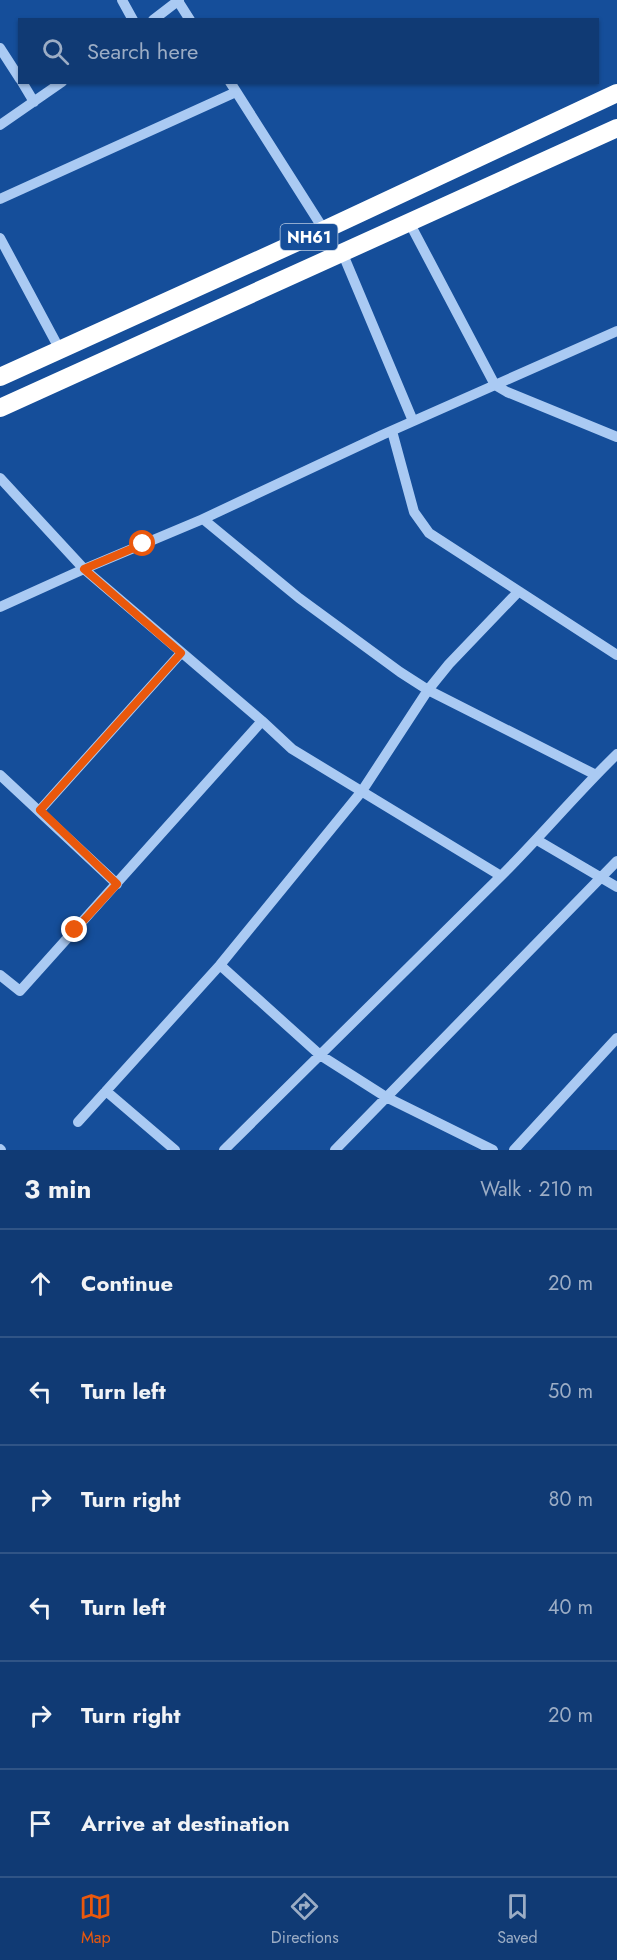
<!DOCTYPE html>
<html lang="en">
<head>
<meta charset="utf-8">
<style>
  :root { --surface:#103a74; --page:#1e457c; --text:#f1f3f6; --muted:#9cadc5; --line:#305486; --accent:#ea580c }
  body { margin:0; font-family:Jost,sans-serif; background:var(--page); color:var(--text) }
  .stop { position:absolute; width:18px; height:18px; margin:-14px; border:4px solid #ea580c; border-radius:50%; background:#fff }
  .stop.end { background:#ea580c; border-color:#fff; box-shadow:0 2px 6px #0008 }
  .list { margin:0; padding:0; list-style:none }
  h2 { display:flex; justify-content:space-between; align-items:center; height:78px; margin:0; padding:0 24px; font-size:26px }
  h2 small { font-size:20px; font-weight:400; color:var(--muted) }
  .list li { display:grid; grid-template-columns:39px 1fr auto; gap:18px; align-items:center; box-sizing:border-box; height:108px; padding:0 24px; border-top:2px solid var(--line) }
  .list b { display:block; font-size:22px; white-space:nowrap }
  .list em { font-size:20px; font-style:normal; color:var(--muted) }
  .icon { flex:none; width:33px; height:33px; fill:none; stroke:currentColor; stroke-width:2; stroke-linecap:round; stroke-linejoin:round }
  .map { position:relative; flex:none; width:617px; height:1150px; overflow:hidden }
  .search { position:absolute; background:var(--surface); box-shadow:0 2px 4px #0004; left:18px; right:18px; top:18px; height:66px; display:flex; align-items:center; gap:15px; box-sizing:border-box; padding:0 21px; border-radius:0px; color:var(--muted); font-size:22px }
  .sheet { height:726px; background:var(--surface) }
  nav { display:flex; justify-content:space-around; align-items:center; box-sizing:border-box; height:84px; border-top:2px solid var(--line); background:var(--surface); font-size:16px; color:var(--muted) }
  nav a { display:grid; justify-items:center; gap:3px }
  nav .on { color:var(--accent) }
  .map>svg:first-child { display:block }
</style>
</head>
<body>
<div class="map">
<svg width="617" height="1150" viewBox="0 0 617 1150">
  <rect width="100%" height="100%" fill="#154e9a"/>
  <g fill="none" stroke-linecap="round" stroke-linejoin="round">
    <path stroke="#aacaf3" stroke-width="10" d="M122 0 133 20
      M178 1 190 20
      M153 20 179 0
      M0 48 20 79
      M22 82 34 102
      M230 82 324 230
      M0 125 62 82
      M0 199 236 92
      M409 222 495 385 507 392 617 437
      M0 238 60 350
      M342 252 413 421
      M392 431 414 512 429 533 617 655
      M0 478 84 569 262 721 292 749 501 876C541 836 577 793 617 754
      M203 519 299 598 400 672 428 690 596 775
      M0 607 84 569 203 519 382 435 617 331
      M0 775 117 884
      M40 810 181 653
      M537 840 617 887
      M220 965 320 1055 386 1097 493 1150
      M0 975 20 991 262 721
      M106 1091 175 1150
      M78 1122 220 965 362 791 428 690 449 664 518 592
      M0 1149 1 1150
      M224 1150 501 876
      M335 1150 617 861
      M514 1150 617 1038"/>
    <path stroke="#fff" stroke-width="18" d="M0 377 324 230 617 93
      M0 408 617 128"/>
  </g>
  <g fill="none" stroke-linecap="round" stroke-linejoin="round">
    <path stroke="#ea580c" stroke-width="8" d="M75 930 117 884 40 810 181 653 84 569 143 544"/>
  </g>
  <g text-anchor="middle" stroke-width="5" stroke-linejoin="round" paint-order="stroke">
    <rect fill="#154e9a" stroke="#b9cae1" stroke-width="1.5" x="280.5" y="224" width="57" height="26" rx="4.5"/>
    <g font-size="16" font-weight="bold" fill="#fff">
      <text x="309" y="243">NH61</text>
    </g>
  </g>
</svg>
<div class="stop" style="left:143px;top:544px"></div>
<div class="stop end" style="left:75px;top:930px"></div>
<div class="search"><svg class="icon" aria-label="search" viewBox="0 0 24 24"><circle cx="10" cy="10" r="6"/><path d="M15 15l6 6"/></svg>Search here</div>
</div>
<section class="sheet">
<h2>3 min<small>Walk · 210 m</small></h2>
<ul class="list">
<li><svg class="icon" aria-label="ahead" viewBox="0 0 24 24"><path d="M12 20V5M6 11l6-6 6 6"/></svg><div><b>Continue</b></div><em>20 m</em></li>
<li><svg class="icon" aria-label="left" viewBox="0 0 24 24"><path d="M17 20v-9H6M10 6l-5 5 5 5"/></svg><div><b>Turn left</b></div><em>50 m</em></li>
<li><svg class="icon" aria-label="right" viewBox="0 0 24 24"><path d="M7 20v-9h11M14 6l5 5-5 5"/></svg><div><b>Turn right</b></div><em>80 m</em></li>
<li><svg class="icon" aria-label="left" viewBox="0 0 24 24"><path d="M17 20v-9H6M10 6l-5 5 5 5"/></svg><div><b>Turn left</b></div><em>40 m</em></li>
<li><svg class="icon" aria-label="right" viewBox="0 0 24 24"><path d="M7 20v-9h11M14 6l5 5-5 5"/></svg><div><b>Turn right</b></div><em>20 m</em></li>
<li><svg class="icon" aria-label="arrive" viewBox="0 0 24 24"><path d="M6 21V4h12l-3 4 3 4H6"/></svg><div><b>Arrive at destination</b></div></li>
</ul>
</section>
<nav>
<a class="on"><svg class="icon" aria-label="map" viewBox="0 0 24 24"><path d="M3 6l6-2 6 2 6-2v14l-6 2-6-2-6 2zM9 4v14M15 6v14"/></svg>Map</a>
<a><svg class="icon" aria-label="directions" viewBox="0 0 24 24"><path d="M12 3l9 9-9 9-9-9zM9 14v-3h6M13 9l2 2-2 2"/></svg>Directions</a>
<a><svg class="icon" aria-label="saved" viewBox="0 0 24 24"><path d="M7 4h10v16l-5-4-5 4z"/></svg>Saved</a>
</nav>
</body>
</html>
